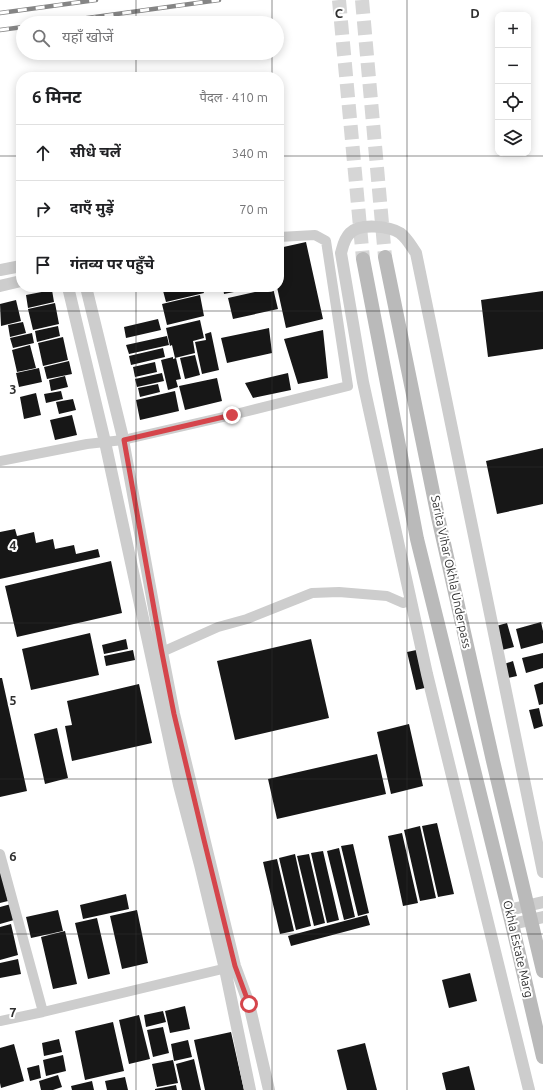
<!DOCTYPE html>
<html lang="hi">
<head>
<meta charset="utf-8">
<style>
  :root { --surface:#fff; --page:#f6f6f6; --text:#202124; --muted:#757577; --line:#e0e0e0 }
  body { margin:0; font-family:Ubuntu,"Noto Sans Devanagari",sans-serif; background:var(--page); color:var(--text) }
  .controls { position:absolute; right:12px; top:12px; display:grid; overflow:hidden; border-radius:8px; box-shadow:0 2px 10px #0003 }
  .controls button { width:36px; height:36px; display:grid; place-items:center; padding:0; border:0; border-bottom:1px solid var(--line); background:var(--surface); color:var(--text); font:20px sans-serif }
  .stop { position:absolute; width:12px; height:12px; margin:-9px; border:3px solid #d5454b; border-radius:50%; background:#fff }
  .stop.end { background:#d5454b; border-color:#fff; box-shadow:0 1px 4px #0008 }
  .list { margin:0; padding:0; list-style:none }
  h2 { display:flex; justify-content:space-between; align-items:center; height:52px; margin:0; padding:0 16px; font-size:17px }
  h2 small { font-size:13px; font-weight:400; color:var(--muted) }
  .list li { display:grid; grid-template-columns:26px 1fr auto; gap:12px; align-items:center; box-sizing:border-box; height:56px; padding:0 16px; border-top:1px solid var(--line) }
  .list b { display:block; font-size:15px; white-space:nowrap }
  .list em { font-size:13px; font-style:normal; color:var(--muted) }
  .icon { flex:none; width:22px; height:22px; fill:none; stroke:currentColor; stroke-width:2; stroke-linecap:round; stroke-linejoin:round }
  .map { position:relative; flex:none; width:543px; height:1090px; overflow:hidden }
  .search { position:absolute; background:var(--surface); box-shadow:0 2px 10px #0003; left:16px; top:16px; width:268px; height:44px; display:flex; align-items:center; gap:10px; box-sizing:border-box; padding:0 14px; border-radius:22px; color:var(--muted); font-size:15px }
  .panel { position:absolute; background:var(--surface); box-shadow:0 2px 10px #0003; left:16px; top:72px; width:268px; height:220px; border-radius:16px }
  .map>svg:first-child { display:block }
</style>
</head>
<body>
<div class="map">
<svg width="543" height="1090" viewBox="0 0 543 1090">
  <rect width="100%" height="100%" fill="#fff"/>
  <path fill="#171717" d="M306 242 323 319 286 328 277 287H279V248Z
    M162 287H202L204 293 166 302Z
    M223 287H254V288L224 294Z
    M273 288 278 309 233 319 228 298Z
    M52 290 54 302 28 308 26 295Z
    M543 291V349L488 357 481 300Z
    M200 295 204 316 167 325 162 304Z
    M16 300 21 321 1 326 0 304Z
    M55 303 59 324 33 330 28 309Z
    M158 319 161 330 126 338 124 327Z
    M200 320 204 338 193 341 195 353 175 358 172 345 170 346 166 328Z
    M23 322 26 333 10 337 8 325Z
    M58 326 60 336 37 342 35 331Z
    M269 328 272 353 227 363 221 338Z
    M323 330 328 378 298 384 284 339Z
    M211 332 219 370 202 374 195 342 206 340 205 334Z
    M32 333 34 343 13 348 10 338Z
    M167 336 169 345 129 354 126 345Z
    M63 337 68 360 43 366 38 343Z
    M30 345 36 368 17 372 12 350Z
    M163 348 165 357 131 365 129 356Z
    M195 355 200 375 185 379 180 358Z
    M173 357V359L176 358 181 379 176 380 178 387 168 390 161 360Z
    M69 361 72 374 47 379 44 367Z
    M155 362 157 372 135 377 133 367Z
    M39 368 42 382 19 387 16 373Z
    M162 373 164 381 137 387 135 379Z
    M288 373 291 390 253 398 245 383Z
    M65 376 68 387 51 391 49 380Z
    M217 378 222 401 185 410 179 386Z
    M158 384 160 392 140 397 138 388Z
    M61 391 63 399 46 403 44 394Z
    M175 391 179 411 140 420 136 400Z
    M36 393 41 415 24 419 20 397Z
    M73 399 76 410 59 414 56 402Z
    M72 415 77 435 55 440 50 420Z
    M543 448V504L497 514 486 461Z
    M15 529 17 536 34 532 36 543 53 539 55 549 74 545 76 554 98 549 100 557 0 579V532Z
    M111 561 122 613 17 637 5 586Z
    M541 622 543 631V643L521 649 516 629Z
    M507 623 514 647 502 650 496 626Z
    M90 633 99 675 31 690 22 649Z
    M126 639 128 649 104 654 102 645Z
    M311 639 329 718 235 740 217 661Z
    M421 649 429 687 416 690 407 652Z
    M133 650 135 660 106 666 104 656Z
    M543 653V668L526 673 522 658Z
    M513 661 517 676 508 678 504 664Z
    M0 678H2L27 791 0 797Z
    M543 682V704L539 705 534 685Z
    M139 684 152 743 72 761 65 726 72 725 67 701Z
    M539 708 543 726 534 729 529 710Z
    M409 724 423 786 391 794 377 732Z
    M57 728 68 778 45 784 34 734Z
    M377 754 386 794 277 819 268 779Z
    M437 823 454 894 438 897 422 826Z
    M420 826 436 898 420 901 404 830Z
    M402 833 418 903 403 906 388 836Z
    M353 844 369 913 358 916 341 846Z
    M339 848 355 917 344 920 327 851Z
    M323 851 339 920 327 923 311 853Z
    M295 854 311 926 296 930 279 858Z
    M309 854 325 923 314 926 297 856Z
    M277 859 294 931 280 934 263 862Z
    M0 867 8 901 0 903Z
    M126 894 129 909 83 919 80 905Z
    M11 904 14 920 0 924V907Z
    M58 910 63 931 31 938 26 917Z
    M137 910 148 963 122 969 110 916Z
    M367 915 370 925 291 946 288 936Z
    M97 918 110 974 88 979 75 923Z
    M11 924 18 955 0 960V927Z
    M65 931 77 984 53 989 41 937Z
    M18 959 21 974 0 978V963Z
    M470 973 477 1001 449 1008 442 980Z
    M185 1006 190 1029 170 1033 165 1011Z
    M163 1011 166 1022 146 1027 144 1015Z
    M139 1015 150 1059 129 1064 119 1020Z
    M113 1022 124 1071 85 1080 75 1031Z
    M163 1027 169 1053 153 1057 147 1030Z
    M231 1032 244 1090H205L194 1040Z
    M59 1039 62 1052 44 1056 42 1043Z
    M188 1040 192 1057 174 1061 171 1044Z
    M365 1043 377 1090H347L337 1050Z
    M14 1044 24 1081 1 1088 0 1083V1048Z
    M63 1055 66 1071 46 1076 43 1060Z
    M194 1059 201 1090H182L176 1064Z
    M173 1060 178 1083 157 1087 152 1064Z
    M39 1065 41 1078 30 1081 27 1068Z
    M469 1066 475 1090H446L442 1073Z
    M58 1075 62 1087 53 1090H41L39 1081Z
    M125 1077 128 1090H107L105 1081Z
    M92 1081 94 1090H72L71 1086Z
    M176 1085 177 1090H155V1089Z"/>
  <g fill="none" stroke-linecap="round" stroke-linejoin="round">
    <path stroke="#d6d6d6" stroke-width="14" stroke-dasharray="14 7" stroke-linecap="butt" d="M339 0 363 259
      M362 0 385 257"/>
    <path stroke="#cdcdcd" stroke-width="10" d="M0 461 87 444 123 440 232 415 348 386 326 241 315 235 279 237
      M162 652 218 627 247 619 312 593 339 592 387 596 403 603 411 600
      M0 854 43 1012
      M0 1021 43 1012 231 967"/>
    <path stroke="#cdcdcd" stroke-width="12" d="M0 270 21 266
      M0 286 21 281
      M68 287 105 442 179 785 200 865 225 969 250 1090
      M86 287 122 434 162 652 174 714 235 966 249 1004 269 1090
      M509 910 543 902
      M512 924 543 917
      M529 1090 427 674 363 382 341 253C343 246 344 239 350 233 360 223 389 226 400 233 407 238 411 246 416 253L543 872"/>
    <path stroke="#bababa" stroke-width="14" d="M385 257 438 517 493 761 543 971
      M363 259 417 539 512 924 543 1057"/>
    <defs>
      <path id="rail" d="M0 13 96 0
        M51 23 219 0
        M0 30 23 27"/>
    </defs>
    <use href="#rail" stroke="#858585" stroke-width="4.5"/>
    <use href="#rail" stroke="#fff" stroke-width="3" stroke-dasharray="9" stroke-linecap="butt"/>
  </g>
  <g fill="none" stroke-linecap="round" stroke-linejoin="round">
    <path stroke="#d5454b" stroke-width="5" d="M232 415 124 440 161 648 174 714 204 840 235 966 249 1004"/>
  </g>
  <path fill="none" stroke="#303030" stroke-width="1" stroke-opacity="0.55" d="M136 0V23M272 0V23M407 0V1090M136 53V77M272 53V77M0 156H21M279 156H543M136 287V1090M272 287V1090M0 311H543M0 467H543M0 623H543M0 779H543M0 934H543"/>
  <g text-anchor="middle" stroke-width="4" stroke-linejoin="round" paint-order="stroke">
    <g font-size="12" fill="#303030" stroke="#fff">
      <text transform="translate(451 572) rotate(78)" y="4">Sarita Vihar Okhla Underpass</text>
      <text transform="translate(518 949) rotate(77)" y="4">Okhla Estate Marg</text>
    </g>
  </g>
  <g font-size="13" text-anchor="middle" font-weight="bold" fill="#303030" stroke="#fff" stroke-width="4" stroke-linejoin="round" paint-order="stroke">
    <text x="339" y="18">C</text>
    <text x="475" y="18">D</text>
    <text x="13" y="394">3</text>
    <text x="13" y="550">4</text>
    <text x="13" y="705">5</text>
    <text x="13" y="861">6</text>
    <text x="13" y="1017">7</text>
  </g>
</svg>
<div class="controls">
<button>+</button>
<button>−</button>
<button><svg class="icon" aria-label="locate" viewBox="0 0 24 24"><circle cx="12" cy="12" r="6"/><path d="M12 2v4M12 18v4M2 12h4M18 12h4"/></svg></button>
<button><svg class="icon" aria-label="layers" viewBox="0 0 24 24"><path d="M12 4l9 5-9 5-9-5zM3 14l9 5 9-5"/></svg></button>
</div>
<div class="stop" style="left:249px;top:1004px"></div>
<div class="stop end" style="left:232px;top:415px"></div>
<div class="search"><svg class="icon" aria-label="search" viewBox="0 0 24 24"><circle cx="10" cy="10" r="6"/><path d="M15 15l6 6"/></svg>यहाँ खोजें</div>
<section class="panel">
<h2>6 मिनट<small>पैदल · 410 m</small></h2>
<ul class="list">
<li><svg class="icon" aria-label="ahead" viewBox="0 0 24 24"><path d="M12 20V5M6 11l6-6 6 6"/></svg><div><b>सीधे चलें</b></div><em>340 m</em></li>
<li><svg class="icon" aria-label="right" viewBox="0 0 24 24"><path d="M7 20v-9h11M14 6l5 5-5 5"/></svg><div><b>दाएँ मुड़ें</b></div><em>70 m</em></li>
<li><svg class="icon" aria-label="arrive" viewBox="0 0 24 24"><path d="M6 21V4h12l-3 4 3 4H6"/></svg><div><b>गंतव्य पर पहुँचे</b></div></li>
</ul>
</section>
</div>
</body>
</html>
